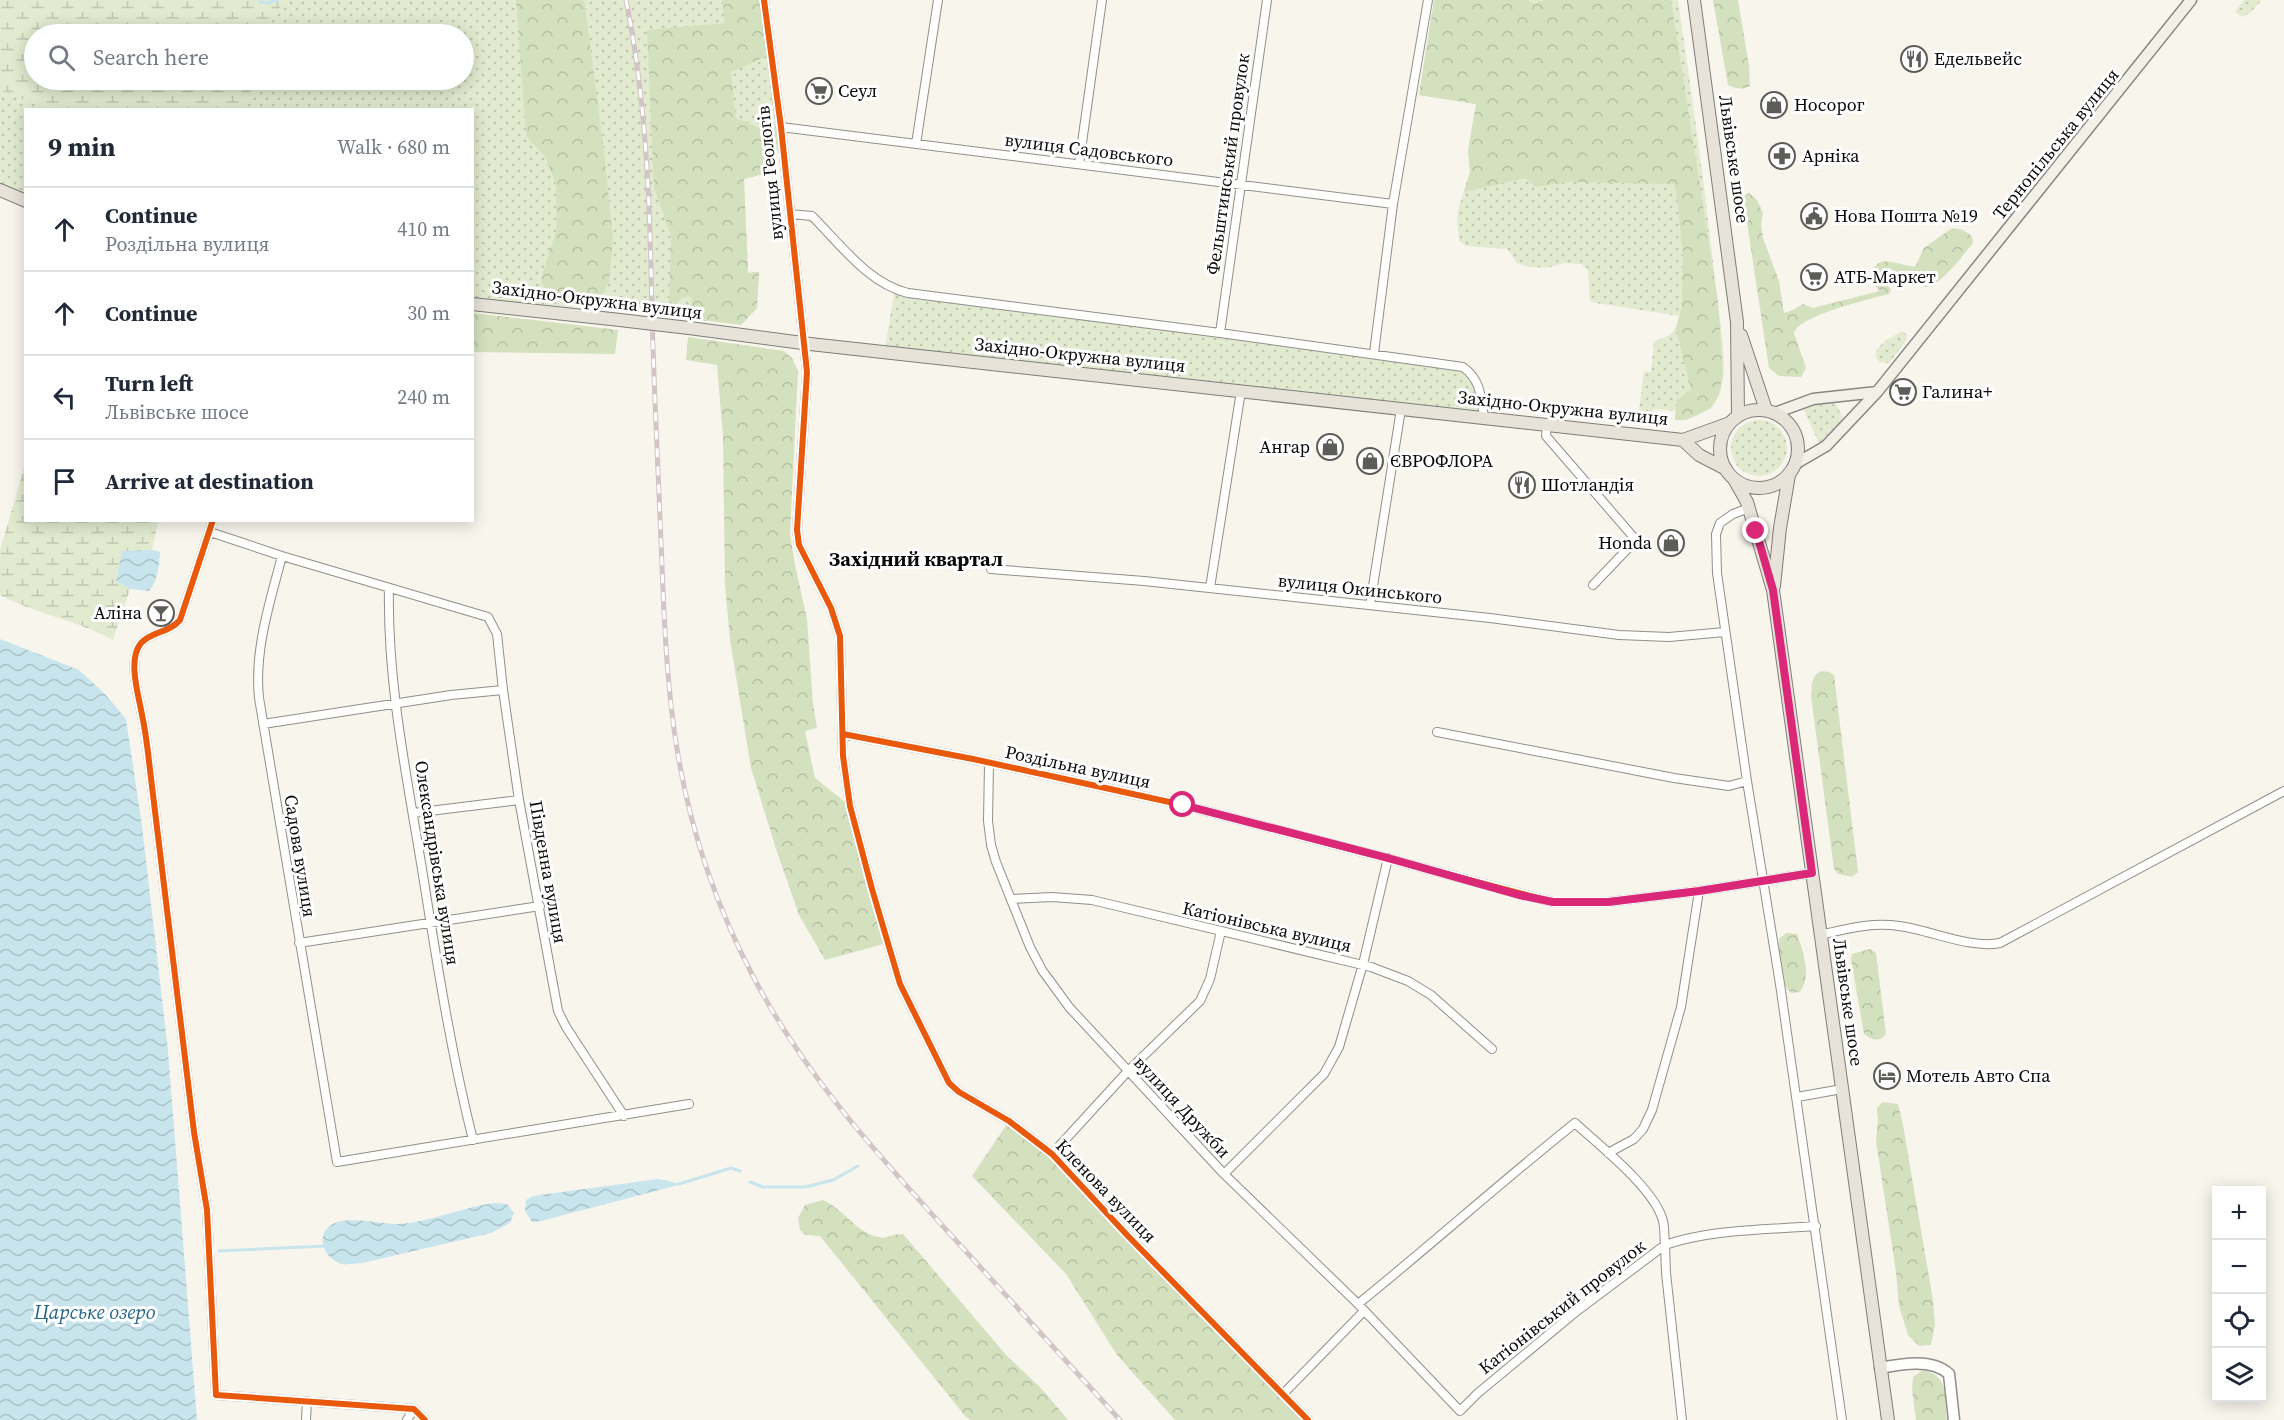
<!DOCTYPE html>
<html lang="en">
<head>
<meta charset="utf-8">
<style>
  :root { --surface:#fff; --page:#f6f6f7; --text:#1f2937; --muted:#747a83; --line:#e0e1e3 }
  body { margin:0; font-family:"Source Serif 4",serif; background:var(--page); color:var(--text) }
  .controls { position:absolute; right:18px; bottom:18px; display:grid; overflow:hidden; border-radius:0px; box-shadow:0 3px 15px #0003 }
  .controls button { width:54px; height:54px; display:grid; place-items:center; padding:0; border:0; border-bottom:2px solid var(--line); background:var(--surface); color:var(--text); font:30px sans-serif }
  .stop { position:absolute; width:18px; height:18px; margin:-14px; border:4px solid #db2777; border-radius:50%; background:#fff }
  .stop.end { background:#db2777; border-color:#fff; box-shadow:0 2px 6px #0008 }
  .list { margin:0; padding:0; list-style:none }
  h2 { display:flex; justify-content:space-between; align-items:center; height:78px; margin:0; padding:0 24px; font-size:26px }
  h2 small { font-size:20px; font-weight:400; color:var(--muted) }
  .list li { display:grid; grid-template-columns:39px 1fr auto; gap:18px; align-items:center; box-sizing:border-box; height:84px; padding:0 24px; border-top:2px solid var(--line) }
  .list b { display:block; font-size:22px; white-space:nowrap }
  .list p { margin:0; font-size:20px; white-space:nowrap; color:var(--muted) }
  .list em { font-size:20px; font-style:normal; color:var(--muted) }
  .icon { flex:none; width:33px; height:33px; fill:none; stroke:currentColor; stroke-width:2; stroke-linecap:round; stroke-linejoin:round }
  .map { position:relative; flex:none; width:2284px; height:1420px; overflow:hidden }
  .search { position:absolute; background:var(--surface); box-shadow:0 3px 15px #0003; left:24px; top:24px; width:450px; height:66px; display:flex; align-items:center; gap:15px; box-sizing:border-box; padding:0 21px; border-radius:33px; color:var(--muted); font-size:22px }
  .panel { position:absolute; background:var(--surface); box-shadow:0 3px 15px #0003; left:24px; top:108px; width:450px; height:414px; border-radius:0px }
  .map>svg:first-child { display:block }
</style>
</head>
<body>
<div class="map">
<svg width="2284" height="1420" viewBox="0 0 2284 1420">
  <defs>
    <pattern id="green-dots" width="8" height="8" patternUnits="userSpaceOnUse" patternTransform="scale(1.5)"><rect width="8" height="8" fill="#e2ead0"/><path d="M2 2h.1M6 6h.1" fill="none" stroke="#c1c7b1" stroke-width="1.8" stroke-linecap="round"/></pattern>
    <pattern id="forest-crowns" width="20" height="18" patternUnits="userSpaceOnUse" patternTransform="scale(1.5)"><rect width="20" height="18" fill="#d4e1bf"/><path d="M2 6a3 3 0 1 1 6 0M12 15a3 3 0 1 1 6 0" fill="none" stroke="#b5c0a3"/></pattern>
    <pattern id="wetland-marsh" width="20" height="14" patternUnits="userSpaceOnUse" patternTransform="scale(1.5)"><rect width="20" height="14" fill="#e2ead0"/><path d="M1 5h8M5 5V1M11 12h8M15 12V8" fill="none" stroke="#c1c7b1"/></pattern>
    <pattern id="water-waves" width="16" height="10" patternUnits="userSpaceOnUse" patternTransform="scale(1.5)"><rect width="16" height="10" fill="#c8e4ed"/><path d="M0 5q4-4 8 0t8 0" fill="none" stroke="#aac2ca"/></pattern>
  </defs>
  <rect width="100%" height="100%" fill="#f8f5ed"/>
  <path fill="url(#green-dots)" fill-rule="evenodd" d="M0 0H760L777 127 778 146 774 171 744 179 748 273 759 272 757 308 741 325 612 310 473 299 472 110H26L25 197 0 185ZM34 34H464V80H34Z
    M1434 0H1678C1692 97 1706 193 1716 290 1719 320 1730 367 1719 395 1713 411 1691 421 1675 420V411L1654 409 1649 415 1644 416 1639 410 1644 371 1651 372 1654 341C1670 337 1676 332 1679 316L1590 302 1588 270 1582 264 1564 263 1547 268 1530 267 1517 263 1507 249 1466 246 1459 241 1457 220 1459 207 1470 172 1468 151 1476 104 1419 95Z
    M2244 0H2262L2250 13 2242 17 2235 12Z
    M894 294 1450 368C1476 374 1476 390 1479 413L885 348Z
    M1902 331 1907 335 1906 341 1889 363 1880 362 1876 358V350L1885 341Z
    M1836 404 1843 418 1819 443 1802 406Z
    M1731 448a28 28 0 1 1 56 0a28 28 0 1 1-56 0Z"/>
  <path fill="url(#forest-crowns)" d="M516 0H584L585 6 603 143 613 239 609 283 600 298 593 303 547 297 541 279 557 228 556 185 546 158 526 136Z
    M723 0H760L767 56 731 72 736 118 757 127H777L778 146 774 171 744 179 748 273 759 272 757 308 741 325 690 318 692 296 683 298 669 308 671 236 654 188 647 30 724 23Z
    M1434 0H1527L1534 4 1545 0H1671L1718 301 1723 374 1718 397 1711 408 1686 420H1675L1677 400 1691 389 1676 329 1682 307 1683 251 1675 184 1568 182 1536 187 1525 178 1464 192 1470 172 1468 151 1476 104 1419 95Z
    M1713 0H1738L1749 66 1750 86C1742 90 1736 89 1728 85Z
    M1749 193 1757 200 1763 213 1761 224 1763 238 1779 281 1784 313 1793 310 1803 304 1813 308 1880 291 1870 281C1874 250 1896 265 1915 267L1924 248 1952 228 1963 230 1972 236 1973 243C1963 255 1941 286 1925 287L1889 268 1883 274 1885 282 1891 290 1889 294C1870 299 1800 315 1794 333L1806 368 1801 377 1779 376 1769 368 1743 196Z
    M473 313 618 330 615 354 473 352Z
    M688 337 784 351 792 358 798 371 790 534 795 565 807 619 813 704 817 728 805 731 815 778 850 806 887 943 825 960 799 915 776 849 751 768 730 640 725 585 723 437 717 365 686 360Z
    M1821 671 1829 672 1834 675 1858 872 1852 877 1838 874 1834 869 1811 696C1812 686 1811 676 1821 671Z
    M1786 933 1797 934C1803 951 1812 975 1800 992L1791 993C1777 980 1778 957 1779 939Z
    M1870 949 1876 953 1886 1034C1880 1043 1871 1040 1864 1034L1851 959 1852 954Z
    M1882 1102 1898 1104 1903 1125 1933 1300 1935 1325 1931 1345 1919 1346 1908 1335 1899 1306 1896 1272 1876 1141 1878 1120 1877 1108Z
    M1009 1121 1052 1154 1308 1420H1175L1117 1355 1066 1274 972 1176Z
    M823 1200C844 1209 856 1233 879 1237 888 1239 893 1233 903 1234L1007 1356 1041 1388 1068 1420H970L966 1417 820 1236 806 1235 800 1230 798 1218 805 1205Z
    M1923 1370C1950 1376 1944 1398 1947 1420H1916L1912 1390 1913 1377Z"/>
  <path fill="url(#wetland-marsh)" d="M0 0H285L268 27 266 34H34V80H254L245 110 46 109 0 90Z
    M25 465 26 520 158 521 152 550 122 551 116 581 130 589 113 640C77 620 36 614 0 595V550Z"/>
  <path fill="url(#water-waves)" d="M152 550 160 552C159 566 158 580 149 591L130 589 116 581 122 551Z
    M0 639 79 670 105 694 126 719 142 826 168 1051 197 1420H0Z
    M658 1179 682 1184 541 1221 532 1222 525 1211 526 1200 533 1196Z
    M494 1203 507 1204 514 1213 510 1223 491 1233 362 1263C355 1263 345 1266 339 1263 320 1255 315 1228 338 1222 354 1217 381 1224 399 1224 431 1222 462 1207 494 1203Z"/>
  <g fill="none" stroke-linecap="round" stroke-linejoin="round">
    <path stroke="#c8e4ed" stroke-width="3" d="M260 2 268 3 278 0
      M750 1182 763 1187H805L833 1180 858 1166
      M679 1184 731 1168 740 1171
      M219 1251 326 1246"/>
    <defs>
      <path id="minor" d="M764 0 781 127 807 372 797 530 799 545 831 608 840 636 843 756 850 806 872 889 900 984 949 1083 959 1092 1009 1121 1052 1154 1127 1235 1308 1420
        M781 127 1393 204
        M916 144 938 0
        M1079 164 1102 0
        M790 214 812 216C840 244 869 284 908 293L1220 333 1463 367C1481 380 1481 397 1484 418
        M1220 333 1267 0
        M1374 353 1393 204 1428 0
        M1547 425 1546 436 1636 540 1593 585
        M1749 508 1733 514 1720 523 1716 534 1717 573 1747 781 1780 984 1842 1420
        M213 520 180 620C169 633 152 631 141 643 127 660 139 696 142 715 146 733 148 752 150 770L194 1132 207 1210 216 1395 414 1409 425 1420
        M210 532 282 556 488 617 497 634 503 690 519 800 558 1011 566 1027 624 1116
        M282 556C270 602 254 650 259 698L337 1162 689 1104
        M991 569 1144 581 1490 618 1619 635 1669 637 1725 632
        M389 588C387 680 406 772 421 863 436 956 450 1049 473 1140
        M1210 588 1241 391
        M1370 605 1401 409
        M263 724 451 695 503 690
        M1437 732 1674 778 1729 786 1747 781
        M843 734 973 759 1183 805 1553 902H1608L1699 891 1812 873
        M989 764 988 821 991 845 996 862 1030 947 1042 970 1069 1007 1224 1174 1358 1304 1460 1411 1478 1393 1577 1311 1665 1245C1664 1238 1665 1229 1663 1221 1655 1189 1600 1146 1575 1123 1501 1182 1431 1245 1358 1304
        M413 813 519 800
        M1011 899 1052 897 1092 900 1371 967 1408 981 1431 995 1492 1049
        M1820 935C1846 929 1872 922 1899 926 1930 930 1970 949 2000 943L2284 791
        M299 943 540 906
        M1797 1097 1842 1089
        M1608 1153 1634 1139 1643 1129 1652 1110 1681 1007 1699 891
        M1052 1154 1128 1071 1200 1001 1210 979 1221 931
        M1224 1174 1324 1074 1339 1047 1363 964 1388 858
        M1284 1393 1364 1311
        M306 1420 307 1401
        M407 1420 414 1409
        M1682 1420 1666 1273 1665 1245C1712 1229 1766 1230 1816 1226"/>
      <path id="tertiary" d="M1880 1368C1901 1364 1932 1358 1949 1374L1954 1420"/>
      <path id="secondary" d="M1775 413 1813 399 1877 392
        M1795 464 1826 446 1877 392 2191 0"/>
      <path id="primary" d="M1694 0 1737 322 1738 416
        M0 190 26 201
        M472 304 611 319
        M689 328 810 344 1683 440 1730 423
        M1741 335 1766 410
        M1720 449a39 39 0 1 1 78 0a39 39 0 1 1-78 0Z
        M1683 440 1699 455 1726 469
        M1734 479 1747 502 1773 590 1888 1420
        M1774 586 1780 528 1789 475"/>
    </defs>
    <use href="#minor" stroke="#918f8c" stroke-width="10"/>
    <use href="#tertiary" stroke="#918f8c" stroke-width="13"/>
    <use href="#secondary" stroke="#878682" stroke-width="13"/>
    <use href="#primary" stroke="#7e7d79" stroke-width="14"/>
    <use href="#minor" stroke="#fefefc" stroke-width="8"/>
    <use href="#tertiary" stroke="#fefefc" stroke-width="10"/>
    <use href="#secondary" stroke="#f3f0e8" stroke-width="10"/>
    <use href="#primary" stroke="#e8e3d9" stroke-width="12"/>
    <defs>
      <path id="rail" d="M626 0C647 104 650 208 652 314 654 390 658 466 661 542 664 613 666 685 678 755 691 832 717 908 754 978 804 1074 877 1154 950 1234 1006 1296 1063 1358 1120 1420"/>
    </defs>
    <use href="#rail" stroke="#d3c5c6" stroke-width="5"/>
    <use href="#rail" stroke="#fff" stroke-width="3" stroke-dasharray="9" stroke-linecap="butt"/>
    <defs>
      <path id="primary-bridge" d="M611 319 689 328"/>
    </defs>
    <use href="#primary-bridge" stroke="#7e7d79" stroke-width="14" stroke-linecap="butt"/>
    <use href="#primary-bridge" stroke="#e8e3d9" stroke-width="12"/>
    <defs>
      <path id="cycleway" d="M764 0 781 127 807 372 797 530 799 545 831 608 840 636 843 756 850 806 872 889 900 984 949 1083 959 1092 1009 1121 1052 1154 1127 1235 1308 1420
        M213 520 180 620C169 633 152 631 141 643 127 660 139 696 142 715 146 733 148 752 150 770L194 1132 207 1210 216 1395 414 1409 425 1420
        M843 734 973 759 1183 805 1553 902H1608L1699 891 1812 873"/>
    </defs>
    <use href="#cycleway" stroke="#fff" stroke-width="10"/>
    <use href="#cycleway" stroke="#e8590c" stroke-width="6"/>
  </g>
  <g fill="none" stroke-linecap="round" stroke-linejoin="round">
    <path stroke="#db2777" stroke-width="8" d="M1183 805 1388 858 1519 895 1553 902H1608L1699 891 1812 873 1773 590 1756 531"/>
  </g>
  <defs>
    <symbol id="restaurant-ring" viewBox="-11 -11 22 22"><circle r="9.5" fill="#fff" stroke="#5d5c59" stroke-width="1.5"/><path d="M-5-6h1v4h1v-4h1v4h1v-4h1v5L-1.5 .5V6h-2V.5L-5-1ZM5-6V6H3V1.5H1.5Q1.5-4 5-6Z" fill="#5d5c59"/></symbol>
    <symbol id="supermarket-ring" viewBox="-11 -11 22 22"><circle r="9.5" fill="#fff" stroke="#5d5c59" stroke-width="1.5"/><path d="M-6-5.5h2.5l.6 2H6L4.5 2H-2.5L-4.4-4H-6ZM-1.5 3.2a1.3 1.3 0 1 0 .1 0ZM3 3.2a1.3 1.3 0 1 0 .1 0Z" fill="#5d5c59"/></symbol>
    <symbol id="shop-ring" viewBox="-11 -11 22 22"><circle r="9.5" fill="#fff" stroke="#5d5c59" stroke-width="1.5"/><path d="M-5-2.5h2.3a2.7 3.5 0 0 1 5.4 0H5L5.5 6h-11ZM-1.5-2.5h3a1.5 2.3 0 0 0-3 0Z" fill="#5d5c59"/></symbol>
    <symbol id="pharmacy-ring" viewBox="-11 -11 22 22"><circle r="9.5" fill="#fff" stroke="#5d5c59" stroke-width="1.5"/><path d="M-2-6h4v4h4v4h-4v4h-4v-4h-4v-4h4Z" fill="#5d5c59"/></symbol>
    <symbol id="civic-ring" viewBox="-11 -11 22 22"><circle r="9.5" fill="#fff" stroke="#5d5c59" stroke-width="1.5"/><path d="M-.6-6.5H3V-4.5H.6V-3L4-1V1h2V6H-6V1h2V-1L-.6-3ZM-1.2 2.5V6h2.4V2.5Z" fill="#5d5c59"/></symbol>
    <symbol id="bar-ring" viewBox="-11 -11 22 22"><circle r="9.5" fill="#fff" stroke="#5d5c59" stroke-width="1.5"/><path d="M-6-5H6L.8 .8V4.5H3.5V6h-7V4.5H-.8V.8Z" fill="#5d5c59"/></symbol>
    <symbol id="hotel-ring" viewBox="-11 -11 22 22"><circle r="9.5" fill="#fff" stroke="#5d5c59" stroke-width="1.5"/><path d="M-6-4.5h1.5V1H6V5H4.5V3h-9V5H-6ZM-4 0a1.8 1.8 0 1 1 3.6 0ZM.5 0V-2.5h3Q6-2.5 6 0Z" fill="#5d5c59"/></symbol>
  </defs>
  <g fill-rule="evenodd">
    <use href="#restaurant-ring" x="1899" y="44" width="30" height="30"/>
    <use href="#supermarket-ring" x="804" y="76" width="30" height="30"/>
    <use href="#shop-ring" x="1759" y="90" width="30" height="30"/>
    <use href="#pharmacy-ring" x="1767" y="141" width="30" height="30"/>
    <use href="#civic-ring" x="1799" y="201" width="30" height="30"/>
    <use href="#supermarket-ring" x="1799" y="262" width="30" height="30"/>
    <use href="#supermarket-ring" x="1888" y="377" width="30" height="30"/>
    <use href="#shop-ring" x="1315" y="432" width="30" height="30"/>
    <use href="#shop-ring" x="1355" y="446" width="30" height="30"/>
    <use href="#restaurant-ring" x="1507" y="470" width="30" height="30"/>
    <use href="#shop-ring" x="1656" y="528" width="30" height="30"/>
    <use href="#bar-ring" x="146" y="598" width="30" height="30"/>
    <use href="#hotel-ring" x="1872" y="1061" width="30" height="30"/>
  </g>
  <g text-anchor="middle" stroke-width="6" stroke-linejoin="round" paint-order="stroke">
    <g font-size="18" fill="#090909" stroke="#fff" text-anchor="start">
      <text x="1934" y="65">Едельвейс</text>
      <text x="838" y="97">Сеул</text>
      <text x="1794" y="111">Носорог</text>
      <text x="1802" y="162">Арніка</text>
      <text x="1834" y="222">Нова Пошта №19</text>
      <text x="1834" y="283">АТБ-Маркет</text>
      <text x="1922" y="398">Галина+</text>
      <text x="1310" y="453" text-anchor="end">Ангар</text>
      <text x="1390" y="467">ЄВРОФЛОРА</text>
      <text x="1541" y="491">Шотландія</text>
      <text x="1652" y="549" text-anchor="end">Honda</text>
      <text x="142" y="619" text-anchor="end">Аліна</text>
      <text x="1906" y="1082">Мотель Авто Спа</text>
    </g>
    <g font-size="18" fill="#090909" stroke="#fff">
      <text transform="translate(2056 144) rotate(-51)" y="6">Тернопільська вулиця</text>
      <text transform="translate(1089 150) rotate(7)" y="6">вулиця Садовського</text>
      <text transform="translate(1734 159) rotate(82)" y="6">Львівське шосе</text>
      <text transform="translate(1228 164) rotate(-82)" y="6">Фельштинський провулок</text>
      <text transform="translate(770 173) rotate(-96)" y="6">вулиця Геологів</text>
      <text transform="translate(597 300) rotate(7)" y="6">Західно-Окружна вулиця</text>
      <text transform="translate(1080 355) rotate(6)" y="6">Західно-Окружна вулиця</text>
      <text transform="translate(1563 408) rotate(6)" y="6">Західно-Окружна вулиця</text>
      <text transform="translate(1360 589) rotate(6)" y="6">вулиця Окинського</text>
      <text transform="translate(1078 767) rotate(12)" y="6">Роздільна вулиця</text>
      <text transform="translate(300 856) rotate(81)" y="6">Садова вулиця</text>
      <text transform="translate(437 863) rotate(81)" y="6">Олександрівська вулиця</text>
      <text transform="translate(548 872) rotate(80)" y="6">Південна вулиця</text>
      <text transform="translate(1267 927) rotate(13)" y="6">Катіонівська вулиця</text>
      <text transform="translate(1848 1002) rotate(82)" y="6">Львівське шосе</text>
      <text transform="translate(1182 1107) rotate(47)" y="6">вулиця Дружби</text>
      <text transform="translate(1106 1191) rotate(46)" y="6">Кленова вулиця</text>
      <text transform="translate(1562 1307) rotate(-38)" y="6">Катіонівський провулок</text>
    </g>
    <g font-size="20" font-weight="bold" fill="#090909" stroke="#fff">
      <text x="916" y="566">Західний квартал</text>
    </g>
    <g font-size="20" font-style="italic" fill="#24658a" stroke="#fff">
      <text x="95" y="1319">Царське озеро</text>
    </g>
  </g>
</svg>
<div class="controls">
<button>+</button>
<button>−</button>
<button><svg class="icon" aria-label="locate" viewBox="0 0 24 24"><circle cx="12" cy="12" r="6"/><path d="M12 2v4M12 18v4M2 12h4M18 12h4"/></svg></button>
<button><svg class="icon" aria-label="layers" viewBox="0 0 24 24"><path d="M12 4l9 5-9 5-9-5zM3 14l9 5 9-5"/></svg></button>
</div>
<div class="stop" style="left:1183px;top:805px"></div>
<div class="stop end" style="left:1756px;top:531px"></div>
<div class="search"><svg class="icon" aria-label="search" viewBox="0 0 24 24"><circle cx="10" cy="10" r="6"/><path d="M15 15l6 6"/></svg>Search here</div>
<section class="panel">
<h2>9 min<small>Walk · 680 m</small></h2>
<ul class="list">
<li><svg class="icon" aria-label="ahead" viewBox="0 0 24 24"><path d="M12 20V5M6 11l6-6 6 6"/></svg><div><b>Continue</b><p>Роздільна вулиця</p></div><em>410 m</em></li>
<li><svg class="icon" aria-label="ahead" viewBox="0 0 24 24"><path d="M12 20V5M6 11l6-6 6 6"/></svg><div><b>Continue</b></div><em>30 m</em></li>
<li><svg class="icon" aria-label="left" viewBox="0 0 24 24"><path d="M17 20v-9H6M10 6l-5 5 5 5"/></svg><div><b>Turn left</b><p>Львівське шосе</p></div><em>240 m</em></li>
<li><svg class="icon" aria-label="arrive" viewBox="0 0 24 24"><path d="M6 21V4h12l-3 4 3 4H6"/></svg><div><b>Arrive at destination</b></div></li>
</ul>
</section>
</div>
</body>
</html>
